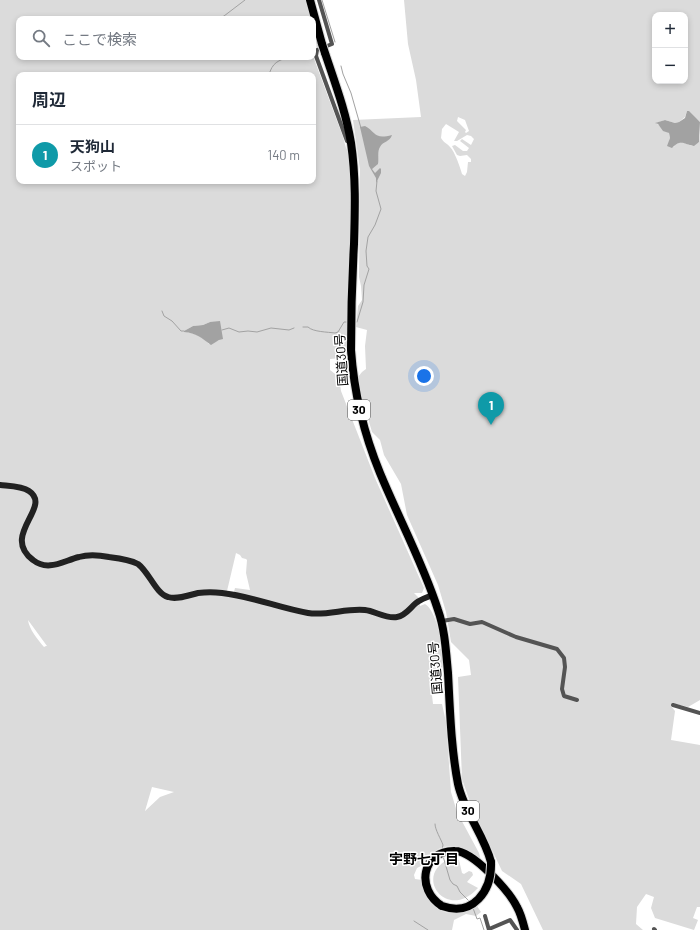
<!DOCTYPE html>
<html lang="ja">
<head>
<meta charset="utf-8">
<style>
  :root { --surface:#fff; --page:#f2f2f3; --text:#1f2937; --muted:#747a83; --line:#e0e1e3; --accent:#000 }
  body { margin:0; font-family:Barlow,"Noto Sans JP",sans-serif; background:var(--page); color:var(--text) }
  .controls { position:absolute; right:12px; top:12px; display:grid; overflow:hidden; border-radius:8px; box-shadow:0 2px 6px #0003 }
  .controls button { width:36px; height:36px; display:grid; place-items:center; padding:0; border:0; border-bottom:1px solid var(--line); background:var(--surface); color:var(--text); font:20px sans-serif }
  .you { position:absolute; left:424px; top:376px; width:14px; height:14px; margin:-10px; border:3px solid #fff; border-radius:50%; background:#1a73e8; box-shadow:0 0 0 6px #1a73e833 }
  .badge { display:grid; place-items:center; width:26px; height:26px; border-radius:50%; background:var(--accent); color:#fff; font-size:13px; font-weight:700 }
  .pin { position:absolute; translate:-50% -33px; filter:drop-shadow(0 1px 2px #0008) }
  .pin::after { content:''; position:absolute; top:21px; width:14px; height:12px; background:inherit; clip-path:polygon(0 0,100% 0,50% 100%) }
  .list { margin:0; padding:0; list-style:none }
  h2 { display:flex; justify-content:space-between; align-items:center; height:52px; margin:0; padding:0 16px; font-size:17px }
  h2 small { font-size:13px; font-weight:400; color:var(--muted) }
  .list li { display:grid; grid-template-columns:26px 1fr auto; gap:12px; align-items:center; box-sizing:border-box; height:60px; padding:0 16px; border-top:1px solid var(--line) }
  .list b { display:block; font-size:15px; white-space:nowrap }
  .list p { margin:0; font-size:13px; white-space:nowrap; color:var(--muted) }
  .list em { font-size:13px; font-style:normal; color:var(--muted) }
  .icon { flex:none; width:22px; height:22px; fill:none; stroke:currentColor; stroke-width:2; stroke-linecap:round; stroke-linejoin:round }
  .map { position:relative; flex:none; width:700px; height:930px; overflow:hidden }
  .search { position:absolute; background:var(--surface); box-shadow:0 2px 6px #0003; left:16px; top:16px; width:300px; height:44px; display:flex; align-items:center; gap:10px; box-sizing:border-box; padding:0 14px; border-radius:8px; color:var(--muted); font-size:15px }
  .panel { position:absolute; background:var(--surface); box-shadow:0 2px 6px #0003; left:16px; top:72px; width:300px; height:112px; border-radius:8px }
  .map>svg:first-child { display:block }
</style>
</head>
<body>
<div class="map">
<svg width="700" height="930" viewBox="0 0 700 930">
  <rect width="100%" height="100%" fill="#fff"/>
  <path fill="#dbdbdb" fill-rule="evenodd" d="M0 0H306L311 19H19V57L313 56 343 137 346 148 349 152 352 186 347 346 341 358 330 359V370L339 377 341 391 375 478 424 588 422 593H414L419 598 420 606 425 604C438 612 445 654 442 668L429 670 433 704H442L446 722 451 792 457 812 479 853 481 861C477 857 473 853 469 851 458 845 442 844 433 853 426 860 426 864 417 868L414 875 415 879 422 880C423 890 426 899 434 905 437 907 440 910 442 911 453 916 467 910 477 906L481 912 476 916 466 914 454 920 452 930H0ZM19 75H313V181H19ZM210 322 219 340 209 344C206 339 197 334 191 333 188 332 186 332 184 331L193 326 203 325ZM236 553 240 555 242 558 246 559 247 560 246 573 250 590 235 588 234 592 227 591ZM28 620 47 646H46L44 647C38 640 29 629 28 620ZM152 787 174 792 160 797 145 811Z
    M404 0H700V122L687 111 685 117 679 122 675 123 665 120 656 123 669 133 670 138 669 143 674 147 675 144 682 142 692 146 699 142 700 135V700L688 707 672 703 671 706 675 711 671 740 700 745V907H697L693 918 698 920 694 930 655 918 651 908 654 897 646 894 637 907 636 924 643 930H543L521 884 502 871 472 808 462 779 458 677 471 675 469 660 451 642 446 612 438 585 407 515 401 484 384 455 380 440 372 432 359 388 358 377 362 372 366 369 365 346 367 330 356 327 358 306 362 300 361 286 359 277 360 170 353 120 421 117 416 80 408 44ZM655 15H685V81H655ZM458 117 465 120 469 131 466 133 465 132 466 130 457 121ZM446 124 459 132 454 141H457L467 135 471 136 474 139 471 145 462 139 460 141 469 148 467 151H463L455 145 452 146 457 155 460 156 467 155 471 159V162H468L467 172 465 176 462 174C460 167 455 152 450 147 447 143 445 144 441 138L442 129Z
    M450 859 459 860 462 873 464 874 469 871 472 872 473 875 467 882 478 888C446 923 412 874 450 859Z"/>
  <path fill="#a2a2a2" d="M687 111H689L700 122 699 142 694 146C683 144 681 139 672 148L667 146 670 138 669 133 663 131 658 124 655 123 665 120 675 123 679 122 685 118Z
    M365 126C376 132 374 140 392 135 390 142 383 141 380 147 377 151 379 159 378 164L372 169 375 173 380 168 381 169V173L376 183V178L369 166 360 127Z
    M220 321 223 339 219 340 211 345C202 338 196 333 184 332V331L193 326 203 325 210 322Z"/>
  <g fill="none" stroke-linecap="round" stroke-linejoin="round">
    <path stroke="#a2a2a2" stroke-width="1" d="M322 0 335 42
      M218 19 224 16 245 0
      M341 66 343 74 351 93 361 128
      M269 75C272 63 278 60 290 57
      M162 311 164 316 172 321 181 331H184
      M357 322 363 302 364 285 369 269 367 266 366 251 368 237 375 225 381 209 376 191 377 181
      M303 327H308C313 332 328 332 335 333L338 332 344 322H347
      M222 330 229 328 239 332 248 331 257 332 271 328 289 330 294 328
      M435 824C435 830 441 839 443 845L442 849
      M443 856 450 880 453 884 457 886 460 892 470 902
      M473 908 477 919 480 918 484 930
      M414 921 428 930"/>
    <defs>
      <path id="highway" d="M310 0 322 44
        M325 53C335 83 346 112 351 143 356 177 355 210 354 244 352 279 351 315 351 350 354 393 364 434 380 473 399 519 423 563 438 610 445 630 446 652 448 673 450 710 451 748 458 784 464 812 484 835 491 862
        M442 906C415 889 422 850 455 851 473 851 509 891 517 907 521 914 523 922 525 930"/>
    </defs>
    <use href="#highway" stroke="#dbdbdb" stroke-width="10"/>
    <path stroke="#545454" stroke-width="4" d="M319 0 332 44 317 50 316 56 347 141 350 142
      M442 621 454 619 470 624 482 622 516 637 557 649 564 658 565 667 562 689 564 696 577 700
      M673 705 700 713
      M485 916 489 930
      M489 929 510 920 517 930
      M654 929 655 930"/>
    <path stroke="#212121" stroke-width="6" d="M0 485C9 486 22 486 29 491 53 507 0 535 33 560 48 572 63 561 79 557 89 554 99 555 109 557 118 558 129 559 138 564 149 572 156 594 168 597 177 600 189 595 198 593 206 592 214 592 222 593 251 596 279 608 308 613 327 616 346 608 365 610 375 611 386 619 397 617 405 616 410 608 416 603 421 599 427 597 433 595"/>
    <use href="#highway" stroke="#000" stroke-width="8"/>
    <defs>
      <path id="highway-bridge" d="M322 44 325 53
        M442 906C473 917 492 891 491 862"/>
    </defs>
    <use href="#highway-bridge" stroke="#dbdbdb" stroke-width="10" stroke-linecap="butt"/>
    <use href="#highway-bridge" stroke="#000" stroke-width="8"/>
  </g>
  <g text-anchor="middle" stroke-width="3" stroke-linejoin="round" paint-order="stroke">
    <g fill="#fff" stroke="#4c4c4c" stroke-width="1">
      <rect x="348" y="400" width="22" height="20" rx="3"/>
      <rect x="457" y="801" width="22" height="20" rx="3"/>
    </g>
    <g font-size="12" font-weight="bold" fill="#000">
      <text x="359" y="414">30</text>
      <text x="468" y="815">30</text>
    </g>
    <g font-size="13" fill="#000" stroke="#fff">
      <text transform="translate(341 360) rotate(-94)" y="5">国道30号</text>
      <text transform="translate(435 668) rotate(-95)" y="5">国道30号</text>
    </g>
    <g font-size="14" font-weight="bold" fill="#000" stroke="#fff">
      <text x="424" y="864">宇野七丁目</text>
    </g>
  </g>
</svg>
<div class="controls">
<button>+</button>
<button>−</button>
</div>
<div class="you"></div>
<div class="pin badge" style="left:491px;top:425px;background:#0f9aa8">1</div>
<div class="search"><svg class="icon" aria-label="search" viewBox="0 0 24 24"><circle cx="10" cy="10" r="6"/><path d="M15 15l6 6"/></svg>ここで検索</div>
<section class="panel">
<h2>周辺<small></small></h2>
<ul class="list">
<li><span class="badge" style="background:#0f9aa8">1</span><div><b>天狗山</b><p>スポット</p></div><em>140 m</em></li>
</ul>
</section>
</div>
</body>
</html>
